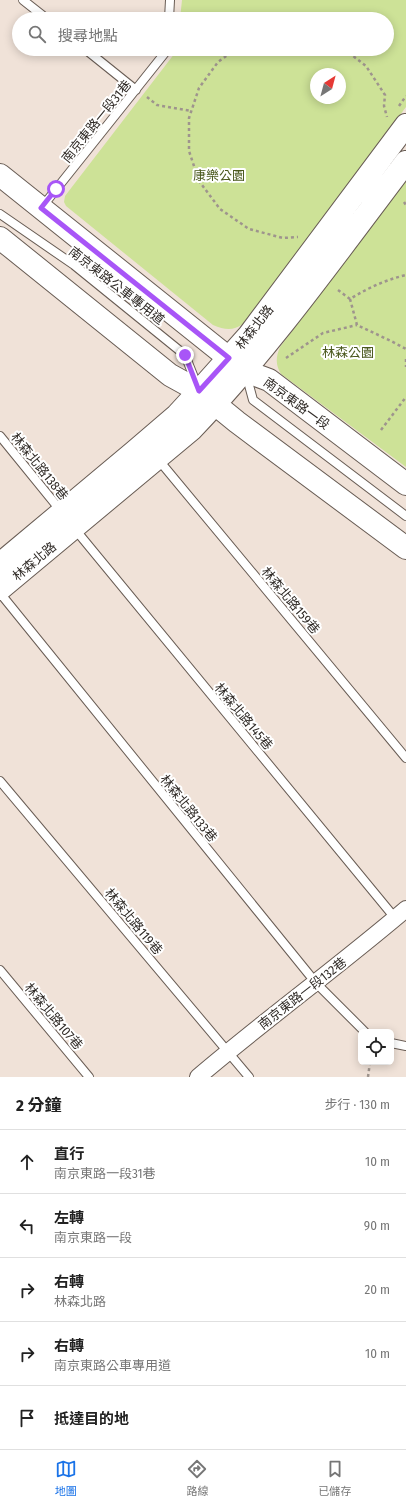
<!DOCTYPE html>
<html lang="zh-TW">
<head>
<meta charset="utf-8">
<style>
  :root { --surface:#fff; --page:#f6f6f6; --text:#222; --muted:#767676; --line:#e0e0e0; --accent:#1a73e8 }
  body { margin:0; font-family:"Fira Sans Condensed","Noto Sans TC",sans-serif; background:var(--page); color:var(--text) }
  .controls { position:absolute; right:12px; bottom:12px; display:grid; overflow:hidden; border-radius:6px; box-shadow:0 2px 10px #0003 }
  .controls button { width:36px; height:36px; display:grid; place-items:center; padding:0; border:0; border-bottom:1px solid var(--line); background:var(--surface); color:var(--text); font:20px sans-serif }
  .compass { position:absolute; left:310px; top:68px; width:36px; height:36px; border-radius:50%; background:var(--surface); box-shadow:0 2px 10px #0003; rotate:36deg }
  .stop { position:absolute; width:12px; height:12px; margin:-9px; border:3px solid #a855f7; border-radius:50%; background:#fff }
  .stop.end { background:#a855f7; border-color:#fff; box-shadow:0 1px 4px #0008 }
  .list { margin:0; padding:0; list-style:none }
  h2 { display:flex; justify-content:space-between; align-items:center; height:52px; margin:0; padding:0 16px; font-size:17px }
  h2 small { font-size:13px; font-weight:400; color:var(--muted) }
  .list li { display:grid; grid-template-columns:26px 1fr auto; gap:12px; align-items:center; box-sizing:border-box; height:64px; padding:0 16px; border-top:1px solid var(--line) }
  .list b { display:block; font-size:15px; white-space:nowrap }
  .list p { margin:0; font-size:13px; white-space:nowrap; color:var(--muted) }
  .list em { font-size:13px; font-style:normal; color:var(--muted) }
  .icon { flex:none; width:22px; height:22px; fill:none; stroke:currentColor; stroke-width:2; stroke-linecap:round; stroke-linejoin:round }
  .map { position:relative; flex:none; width:406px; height:1077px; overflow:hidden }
  .search { position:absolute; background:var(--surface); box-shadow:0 2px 10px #0003; left:12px; right:12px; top:12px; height:44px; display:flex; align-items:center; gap:10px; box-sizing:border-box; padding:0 14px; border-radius:22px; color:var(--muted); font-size:15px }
  .sheet { height:372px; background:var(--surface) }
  nav { display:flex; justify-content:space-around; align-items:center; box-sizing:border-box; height:56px; border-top:1px solid var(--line); background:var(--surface); font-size:11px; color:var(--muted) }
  nav a { display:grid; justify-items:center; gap:2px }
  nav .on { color:var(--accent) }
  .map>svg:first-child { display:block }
</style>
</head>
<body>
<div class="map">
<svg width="406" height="1077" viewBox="0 0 406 1077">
  <rect width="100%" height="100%" fill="#f0e2d8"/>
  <path fill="#cde297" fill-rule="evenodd" d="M182 0H406V107L243 324C233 331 225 330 213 325L66 206 64 202 65 196 178 49H387V19H180ZM316 74H340V98H316Z
    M406 180V467L281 374C275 364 276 357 280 347Z"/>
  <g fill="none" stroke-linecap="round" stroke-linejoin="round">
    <defs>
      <path id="lane" d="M23 0 47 19
        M169 19 170 0
        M85 49 136 90
        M42 207 168 49
        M0 214 74 265 185 355 197 385
        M246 374 253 400 406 516
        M0 436 61 511
        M157 458 406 758
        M74 528 395 918
        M0 593 316 983 365 1032
        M0 781 249 1077
        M0 970 89 1077
        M391 1043 406 1046"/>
      <path id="street" d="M198 1077C266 1019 338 967 406 909"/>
      <path id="secondary" d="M0 175 245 371 269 380 406 484
        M0 238 170 375 199 391 237 422 406 548
        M0 564 134 452 177 415 199 391 249 335 406 125
        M0 589 192 429C271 346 337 253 406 162"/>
    </defs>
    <use href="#lane" stroke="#685c54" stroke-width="10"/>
    <use href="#street" stroke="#685c54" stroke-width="18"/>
    <use href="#secondary" stroke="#685c54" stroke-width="24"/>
    <path stroke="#9e948d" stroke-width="2.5" stroke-dasharray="3 3" stroke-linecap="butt" d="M236 49 218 62 199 88 189 118V151L199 181 220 209 249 229 283 238 298 237
      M344 49 366 66 385 95 384 106 387 117
      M147 97 157 105 191 111
      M399 106 406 96
      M404 202 406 205
      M338 290 350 299C368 288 385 280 406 275
      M350 299 357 325 391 341 406 349
      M286 358 323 333 357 325
      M406 359V367
      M381 430 406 397
      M368 1077 370 1062"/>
    <use href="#lane" stroke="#fff" stroke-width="8"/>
    <use href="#street" stroke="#fff" stroke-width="16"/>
    <use href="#secondary" stroke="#fff" stroke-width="22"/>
  </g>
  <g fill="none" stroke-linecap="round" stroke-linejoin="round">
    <path stroke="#a855f7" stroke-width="5" d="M56 189 41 208 229 358 199 391 185 355"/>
  </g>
  <g text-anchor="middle" stroke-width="4" stroke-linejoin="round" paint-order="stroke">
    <g font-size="13" fill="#302b27" stroke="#fff">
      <text transform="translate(96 121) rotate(-51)" y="5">南京東路一段31巷</text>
      <text transform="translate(117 285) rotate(38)" y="5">南京東路公車專用道</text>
      <text transform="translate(254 327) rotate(-52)" y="5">林森北路</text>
      <text transform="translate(297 403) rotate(36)" y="5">南京東路一段</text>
      <text transform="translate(40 466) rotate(51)" y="5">林森北路138巷</text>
      <text transform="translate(34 561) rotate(-40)" y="5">林森北路</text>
      <text transform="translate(291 600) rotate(50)" y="5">林森北路159巷</text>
      <text transform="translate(244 716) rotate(50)" y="5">林森北路145巷</text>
      <text transform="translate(189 808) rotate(51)" y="5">林森北路133巷</text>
      <text transform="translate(134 921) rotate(50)" y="5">林森北路119巷</text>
      <text transform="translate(302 993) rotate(-38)" y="5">南京東路一段132巷</text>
      <text transform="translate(54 1016) rotate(50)" y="5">林森北路107巷</text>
    </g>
    <g font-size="13" fill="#4a581d" stroke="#fff">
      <text x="219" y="180">康樂公園</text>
      <text x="348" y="357">林森公園</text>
    </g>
  </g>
</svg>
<div class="controls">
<button><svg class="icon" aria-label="locate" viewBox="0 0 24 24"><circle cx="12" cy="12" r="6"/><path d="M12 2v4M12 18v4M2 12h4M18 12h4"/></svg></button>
</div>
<svg class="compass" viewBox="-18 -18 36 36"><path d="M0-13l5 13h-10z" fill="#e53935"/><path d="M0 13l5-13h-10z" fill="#767676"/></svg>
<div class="stop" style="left:56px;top:189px"></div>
<div class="stop end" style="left:185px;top:355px"></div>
<div class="search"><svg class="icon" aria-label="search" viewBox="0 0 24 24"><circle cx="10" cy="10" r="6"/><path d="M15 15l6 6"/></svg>搜尋地點</div>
</div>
<section class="sheet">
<h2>2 分鐘<small>步行 · 130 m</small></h2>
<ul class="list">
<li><svg class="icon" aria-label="ahead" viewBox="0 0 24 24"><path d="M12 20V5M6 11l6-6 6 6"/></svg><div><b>直行</b><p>南京東路一段31巷</p></div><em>10 m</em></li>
<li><svg class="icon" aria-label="left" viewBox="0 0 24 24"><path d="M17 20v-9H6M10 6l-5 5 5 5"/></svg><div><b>左轉</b><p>南京東路一段</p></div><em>90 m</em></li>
<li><svg class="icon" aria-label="right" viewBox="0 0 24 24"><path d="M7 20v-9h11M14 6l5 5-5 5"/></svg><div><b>右轉</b><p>林森北路</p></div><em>20 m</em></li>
<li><svg class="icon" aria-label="right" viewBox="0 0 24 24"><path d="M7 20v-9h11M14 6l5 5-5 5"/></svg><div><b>右轉</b><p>南京東路公車專用道</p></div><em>10 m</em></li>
<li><svg class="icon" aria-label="arrive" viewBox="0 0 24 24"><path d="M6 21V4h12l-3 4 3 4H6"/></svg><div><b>抵達目的地</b></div></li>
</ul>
</section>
<nav>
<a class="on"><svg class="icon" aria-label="map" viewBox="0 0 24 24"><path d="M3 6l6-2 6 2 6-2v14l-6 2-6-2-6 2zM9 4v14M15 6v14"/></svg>地圖</a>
<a><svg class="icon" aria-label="directions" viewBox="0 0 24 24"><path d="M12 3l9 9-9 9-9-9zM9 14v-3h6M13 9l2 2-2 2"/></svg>路線</a>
<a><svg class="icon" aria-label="saved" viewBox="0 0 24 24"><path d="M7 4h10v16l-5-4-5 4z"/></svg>已儲存</a>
</nav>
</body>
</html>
